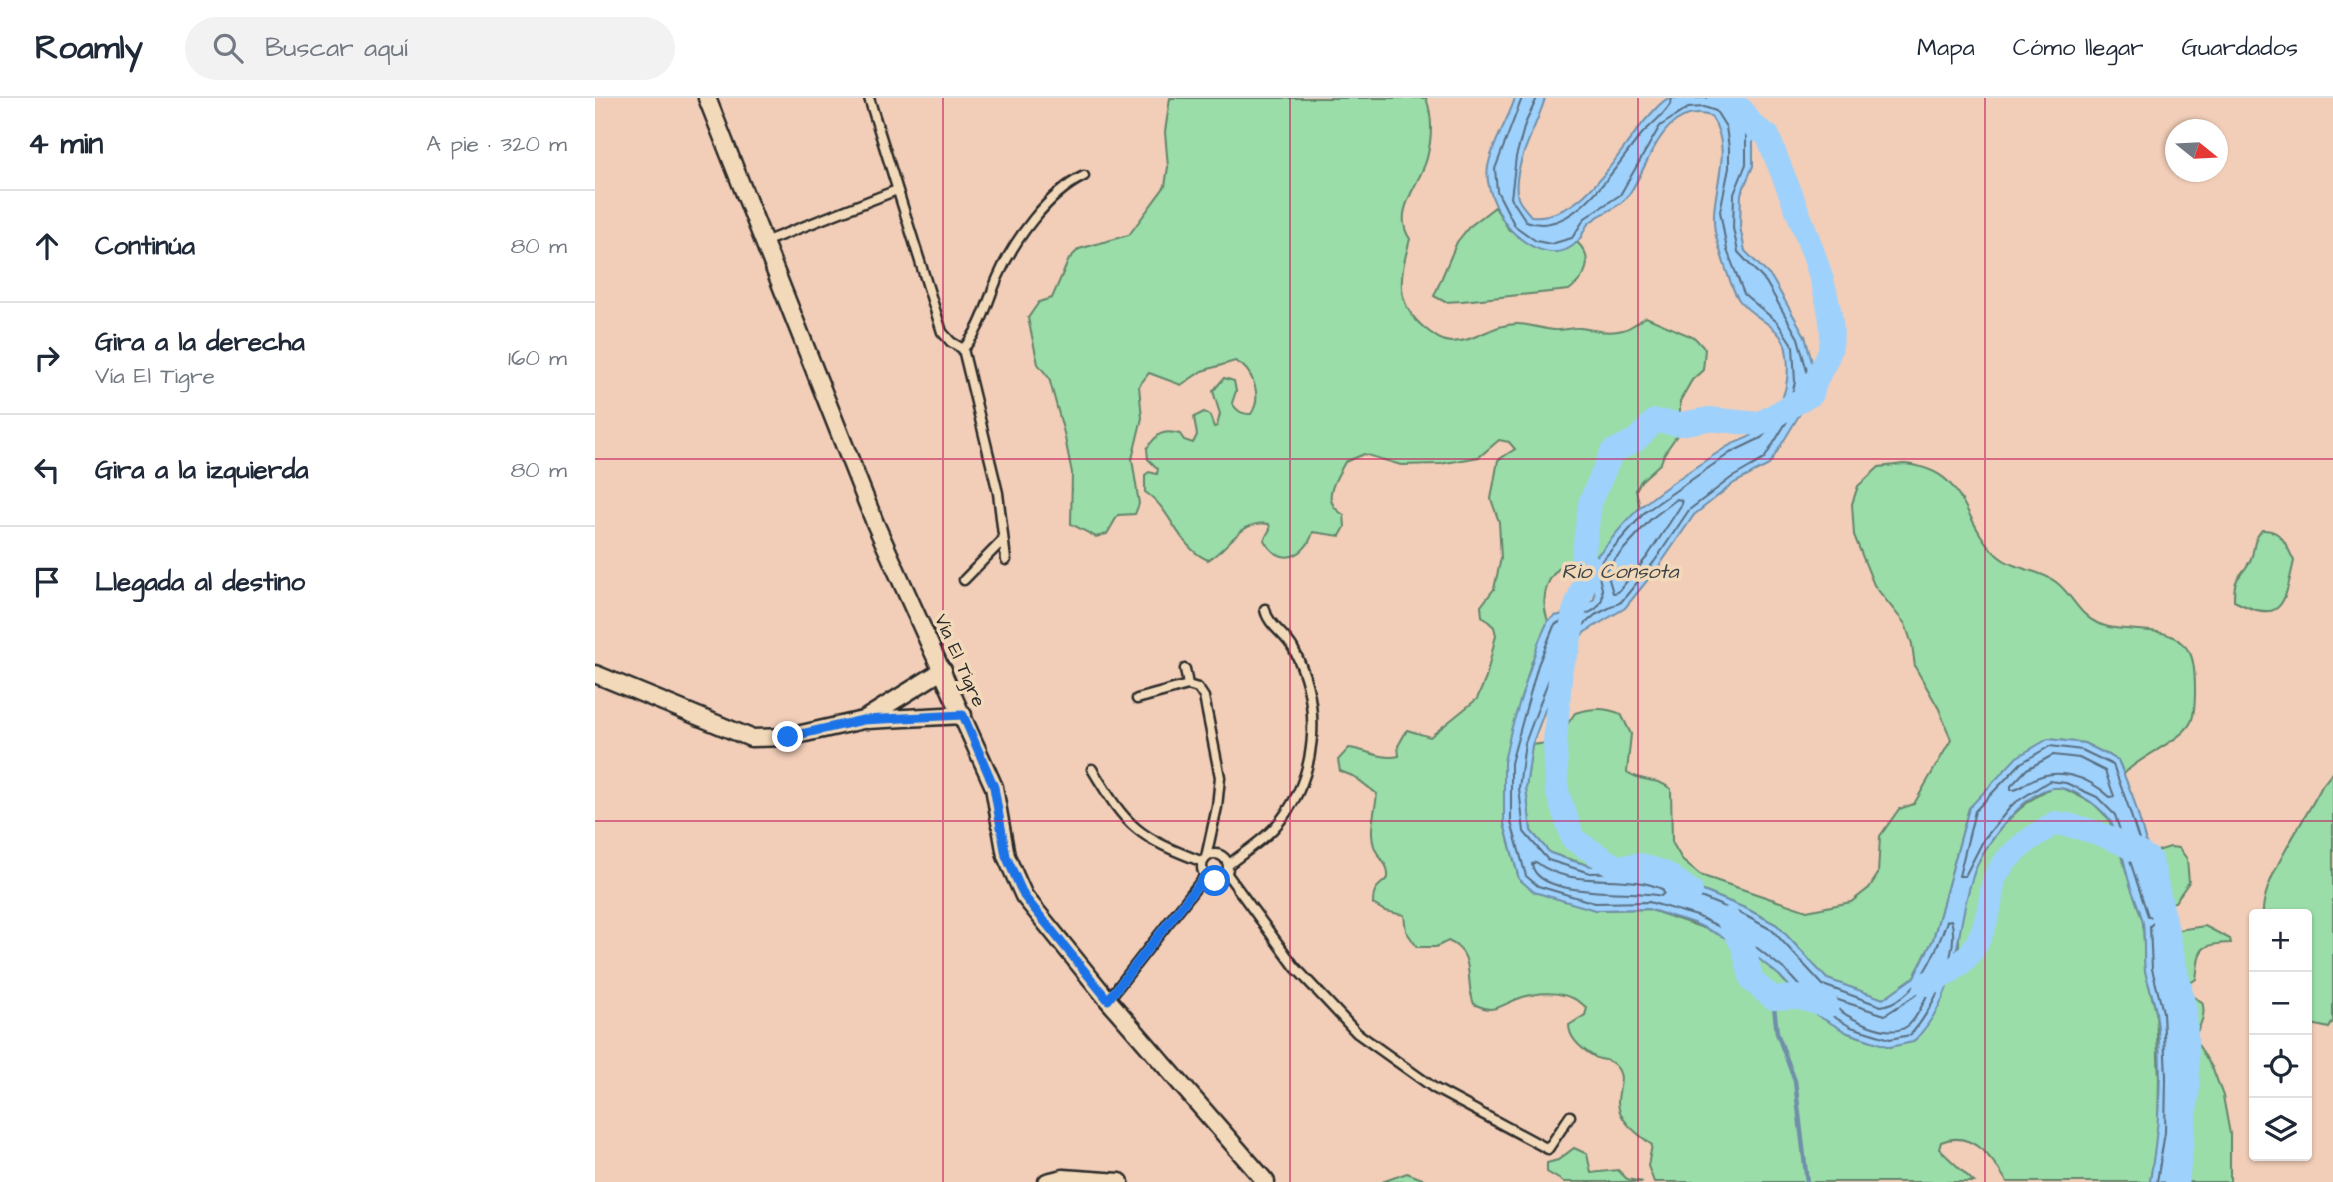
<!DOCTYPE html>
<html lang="es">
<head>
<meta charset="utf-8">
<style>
  :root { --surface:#fff; --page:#f2f2f3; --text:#1f2937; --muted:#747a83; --line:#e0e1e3 }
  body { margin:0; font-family:"Architects Daughter",sans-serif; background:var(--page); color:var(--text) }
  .controls { position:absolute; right:21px; bottom:21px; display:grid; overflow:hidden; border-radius:7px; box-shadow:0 2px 5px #0004 }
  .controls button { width:63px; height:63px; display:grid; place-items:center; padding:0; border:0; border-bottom:2px solid var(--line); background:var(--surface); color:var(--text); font:35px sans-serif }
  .compass { position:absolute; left:1570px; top:21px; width:63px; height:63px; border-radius:50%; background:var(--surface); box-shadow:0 2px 5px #0004; rotate:108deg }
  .stop { position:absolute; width:21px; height:21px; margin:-16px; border:5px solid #1a73e8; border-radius:50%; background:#fff }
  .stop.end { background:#1a73e8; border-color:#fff; box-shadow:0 2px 7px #0008 }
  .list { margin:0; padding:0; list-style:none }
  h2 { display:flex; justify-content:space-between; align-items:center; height:91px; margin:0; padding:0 28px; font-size:30px }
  h2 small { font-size:23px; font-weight:400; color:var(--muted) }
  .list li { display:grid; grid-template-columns:46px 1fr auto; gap:21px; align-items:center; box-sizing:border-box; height:112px; padding:0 28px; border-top:2px solid var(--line) }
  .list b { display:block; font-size:26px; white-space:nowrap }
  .list p { margin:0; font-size:23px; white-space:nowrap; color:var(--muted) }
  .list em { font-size:23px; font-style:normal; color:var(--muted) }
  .icon { flex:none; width:38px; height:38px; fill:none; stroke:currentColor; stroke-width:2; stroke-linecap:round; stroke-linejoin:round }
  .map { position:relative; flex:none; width:1738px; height:1084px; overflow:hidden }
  header { display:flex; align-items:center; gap:42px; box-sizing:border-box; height:98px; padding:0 35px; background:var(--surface); border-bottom:2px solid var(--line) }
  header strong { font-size:33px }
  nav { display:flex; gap:38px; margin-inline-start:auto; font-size:24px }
  .search { width:490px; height:63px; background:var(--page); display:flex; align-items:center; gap:18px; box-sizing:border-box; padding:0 24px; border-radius:38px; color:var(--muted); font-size:26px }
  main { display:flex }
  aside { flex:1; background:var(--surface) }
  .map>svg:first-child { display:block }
</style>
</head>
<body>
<header>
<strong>Roamly</strong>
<div class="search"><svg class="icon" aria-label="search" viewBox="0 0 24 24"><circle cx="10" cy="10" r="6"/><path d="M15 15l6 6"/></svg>Buscar aquí</div>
<nav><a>Mapa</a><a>Cómo llegar</a><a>Guardados</a></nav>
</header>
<main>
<aside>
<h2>4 min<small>A pie · 320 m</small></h2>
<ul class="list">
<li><svg class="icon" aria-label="ahead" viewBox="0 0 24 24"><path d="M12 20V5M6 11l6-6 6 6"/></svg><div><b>Continúa</b></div><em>80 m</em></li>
<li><svg class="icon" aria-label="right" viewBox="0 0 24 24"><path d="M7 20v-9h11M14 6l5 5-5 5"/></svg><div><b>Gira a la derecha</b><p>Vía El Tigre</p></div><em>160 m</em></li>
<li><svg class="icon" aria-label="left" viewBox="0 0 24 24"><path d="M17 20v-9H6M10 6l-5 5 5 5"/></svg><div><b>Gira a la izquierda</b></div><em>80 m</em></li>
<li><svg class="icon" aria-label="arrive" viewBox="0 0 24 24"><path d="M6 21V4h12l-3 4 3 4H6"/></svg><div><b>Llegada al destino</b></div></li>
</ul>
</aside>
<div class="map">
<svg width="1738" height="1084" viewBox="0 0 1738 1084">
  <rect width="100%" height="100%" fill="#f2ceb8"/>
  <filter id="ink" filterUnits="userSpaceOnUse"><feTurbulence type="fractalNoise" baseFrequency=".0143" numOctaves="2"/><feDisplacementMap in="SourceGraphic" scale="14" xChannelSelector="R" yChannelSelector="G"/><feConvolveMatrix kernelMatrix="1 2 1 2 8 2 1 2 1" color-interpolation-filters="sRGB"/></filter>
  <g filter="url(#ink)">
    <path fill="#9adda9" stroke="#62846a" stroke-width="2" d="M575 0H831C838 19 837 40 832 60 825 87 796 113 815 141 805 178 798 206 832 232 840 238 846 243 856 244 880 244 898 226 922 226 935 226 946 231 959 232 968 233 976 229 985 230 1000 232 1013 236 1028 232 1036 230 1044 223 1051 219L1100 240 1110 251 1108 272 1097 282 1085 303V333L1069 356 1066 365 1046 383 1041 392 1045 410C1032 424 1021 443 1005 455 999 460 988 459 980 462 952 471 944 498 953 523L936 566 909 664V725L924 781 1000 812 1053 811 1123 835 1167 862 1185 878 1202 899 1253 935 1296 949C1309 933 1354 885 1360 869 1366 855 1363 836 1365 821 1374 766 1407 715 1457 689L1470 691 1498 705 1514 721 1548 824 1550 872 1561 914 1564 980 1563 1033 1555 1084H1412C1398 1061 1377 1031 1346 1044L1344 1051 1379 1084H1059L1053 1068 1057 1047C1044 1037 1023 1023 1023 1004 1023 989 1033 976 1016 964 1011 961 1004 962 1000 959 988 952 974 942 974 927L990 917 992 910C975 893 948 892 925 900 905 907 900 917 879 906 869 883 882 855 853 843L841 849H822L811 833 809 817 790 813 778 806C778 790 782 789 793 780 794 766 786 763 780 751 773 733 780 715 782 696L760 679 745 673 743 662 754 650C772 652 786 662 804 658L803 648 812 632 835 639 882 601 891 580 901 537 899 529 887 518 886 508 899 491 906 460 904 424 896 401 903 362 920 351 914 344 904 342 884 359 845 366 806 367 769 356 750 364C740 383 724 403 749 417L750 429 745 438 718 434C710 461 684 469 669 442L675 431 674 426C645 421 635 450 613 462 582 449 577 411 550 394V377L554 374 562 376 563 371 553 361 552 350C562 336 567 331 585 336L589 342 598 345 602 337 599 319 609 314 615 318 619 329 622 328 625 316 618 293 629 280 639 283 641 293 637 305C642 313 646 316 656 316 668 299 658 271 640 263L607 273 586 287 554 275 544 288 547 320 537 361 544 406 540 416 523 417 512 436 501 439 476 426 477 375 469 335 454 280 443 266 433 220 444 204 457 200 474 161 484 151 534 137 570 88 573 69 570 34Z
      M900 109 914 132 972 151 982 144C1000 161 991 180 974 192L867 203 850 204 839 198 862 144 874 129Z
      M1309 366C1375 372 1364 422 1403 458 1419 472 1444 471 1461 484 1477 496 1483 516 1502 525 1531 539 1575 521 1595 555 1600 565 1600 581 1600 592 1600 601 1600 615 1596 624 1586 644 1545 657 1529 676L1523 662 1489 645 1453 641 1374 710 1338 842 1319 879 1288 901 1232 881 1182 827 1152 811 1046 767 996 768 955 755 936 733 931 690 937 647 960 644 980 615C997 610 1009 609 1026 616L1036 636 1032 674C1047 685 1062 679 1076 691L1077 744 1088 763 1105 777 1212 813 1256 804 1274 790 1283 776 1285 738 1304 711 1319 706 1356 642 1344 611 1320 569 1317 546 1310 526 1279 487 1259 437 1257 406 1263 388 1284 369Z
      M1667 432C1687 431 1691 447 1699 463 1689 505 1689 528 1639 503 1639 475 1644 483 1655 463 1661 450 1656 445 1667 432Z
      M1738 674V923L1734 930 1712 925V816H1668C1666 782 1711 721 1727 688Z
      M1575 749 1584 750 1592 761 1594 784 1580 804 1565 805 1556 762 1562 753Z
      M1567 818 1576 821 1583 832 1610 828 1635 841 1636 845C1602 846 1605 851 1601 881L1585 892Z
      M1597 898 1607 904C1612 917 1604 929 1599 940L1618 971 1628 998 1635 1036V1084H1584L1591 964 1589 910Z
      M979 1050 992 1056 996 1075 1023 1072 1032 1081 1048 1084H969L952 1074V1065L963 1062Z
      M812 1075 835 1084H787Z"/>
    <path fill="#9ed1fc" stroke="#708fa8" stroke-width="2" d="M920 0H950C943 27 915 71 923 100 925 106 932 113 936 118 992 122 1022 52 1054 18 1060 12 1066 3 1074 0 1091 0 1116 0 1134 0L1158 28V68L1146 96 1145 129 1150 153 1177 180 1210 238 1220 276 1217 296 1174 367 1139 385 1099 417 1064 468 1030 510 990 534 973 550 937 647 931 690 936 733 955 755 975 762 996 768 1045 767 1152 811 1182 827 1232 881 1288 901 1319 879 1338 842 1374 710 1422 659 1453 641 1489 645 1523 662 1538 699 1559 772 1590 913 1591 964 1584 1084H1555C1564 1029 1569 970 1561 914 1559 900 1553 887 1550 873 1548 857 1550 841 1548 825 1546 814 1540 801 1536 790 1528 768 1527 739 1513 720 1502 706 1476 688 1458 690 1432 692 1391 745 1382 767 1357 830 1370 891 1318 944L1295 949 1253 935 1220 916 1185 878 1148 848 1099 825 1053 811 1000 812 939 794 924 781 909 725V664L916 632 943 545 953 523 960 518 978 514 999 501C1002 488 991 477 997 463 1014 446 1028 424 1047 408 1073 386 1102 368 1130 350 1141 343 1154 341 1164 333 1188 313 1197 282 1191 251 1187 228 1157 220 1144 202 1135 189 1127 158 1122 142 1109 100 1143 59 1116 18 1066 3 1054 71 1032 99 1022 112 1004 115 993 126 989 131 987 140 982 144 958 169 919 142 907 120 899 105 890 86 893 69 897 45 913 23 920 0Z"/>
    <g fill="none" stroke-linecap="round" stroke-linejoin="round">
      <path stroke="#596d7f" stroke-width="2" d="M927 0 900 71 902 93 920 128 941 143 956 146 977 140 990 120 1025 97 1065 28 1093 10 1109 9 1121 13 1131 29 1134 50V70L1125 113 1132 152 1149 196 1182 224 1198 248 1200 284 1196 300 1183 323 1166 340 1135 355 1050 414 1003 467C1001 479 1010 489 1007 501 1001 522 972 515 959 528L943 567 916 665V724L931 778 943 788 1000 805 1054 804 1102 818 1152 842 1190 872 1224 910 1256 929 1295 941 1315 937C1337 915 1366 853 1356 822L1352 823C1342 852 1322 903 1286 908L1228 887 1177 832 1149 817 1045 774 995 775 953 762 929 734 924 690 930 645 967 546 1000 517 1026 504 1059 464 1094 412 1136 380 1169 361 1210 294 1213 277 1203 240 1171 184 1143 154 1138 130 1139 96 1151 66V31L1131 7 1129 0
        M942 0 930 26 921 59 916 100 931 123C979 142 1022 65 1046 37 1055 27 1076 12 1077 0
        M1082 401 1086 402 1087 406 1052 459 1023 494 1018 495 1011 471 1056 421Z
        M1455 648 1487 652 1518 667C1529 695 1565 794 1558 819L1553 818 1520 717 1502 699 1471 685 1454 683 1418 706 1389 741 1370 778H1364L1380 713 1426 665Z
        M1458 657 1484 660 1510 673 1519 698 1515 699C1492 678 1462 668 1435 683 1428 687 1423 693 1416 692V688L1432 671Z
        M941 764C979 793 1027 773 1067 791L1069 795 1066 798C1041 791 942 802 937 766Z
        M1327 893 1332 897C1328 906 1320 924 1311 929 1292 941 1250 919 1236 905L1240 901 1290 917Z
        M1562 1084 1570 1034 1571 979 1568 914 1557 871 1555 828 1558 825 1562 827C1570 856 1580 886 1583 917 1588 973 1578 1028 1577 1084"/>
      <path stroke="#708fa8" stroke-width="4.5" d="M1178 900 1182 935 1200 983 1212 1084"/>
      <path stroke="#9ed1fc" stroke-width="24" d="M1096 793 1070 775 1045 767 1021 769 978 741 962 693 960 644 966 568 973 550 979 514 995 469 988 460 995 405 1017 354 1041 342 1060 323 1085 326 1114 321 1164 326 1217 296C1221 275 1230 269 1235 252 1248 207 1189 85 1173 38L1158 28 1147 12 1125 0
        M1133 821 1148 848 1157 883 1178 900 1202 899 1232 908
        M1331 886C1371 870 1387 847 1395 806 1397 796 1397 782 1403 774 1416 752 1439 738 1460 725 1497 730 1525 742 1556 762L1590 913 1593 990 1582 1084"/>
      <defs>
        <path id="lane" d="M274 0 347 234 356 244 368 251
          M169 144 302 92
          M368 251 403 395 411 462
          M368 251C387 230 392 204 403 179 419 142 453 95 489 78
          M369 482 408 442
          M590 571 593 587 603 590 609 599 625 679 622 709 611 759
          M542 601 593 587
          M497 671C533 731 543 739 608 764
          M607 769a13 13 0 1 1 26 0a13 13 0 1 1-26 0Z
          M633 767C648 755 666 744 679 730 724 681 728 607 698 550 690 536 672 526 670 511
          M632 776 700 869 762 935 839 990 953 1051 975 1018
          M513 902 610 778"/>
        <path id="street" d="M112 0 280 425 399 689 411 758 429 798 513 902 671 1084
          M0 576 156 640 193 639 268 622 348 572
          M272 622 368 617
          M452 1084 468 1080 525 1084"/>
      </defs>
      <use href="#lane" stroke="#2b2b2b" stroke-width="13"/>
      <use href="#street" stroke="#2b2b2b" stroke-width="21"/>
      <use href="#lane" stroke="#f2d9b9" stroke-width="8"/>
      <use href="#street" stroke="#f2d9b9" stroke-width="16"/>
    </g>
  </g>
  <g fill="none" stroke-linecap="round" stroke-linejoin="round" filter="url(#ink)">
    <path stroke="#1a73e8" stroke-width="9" d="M193 639 268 622 368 617 399 689 411 758 429 798 513 902 610 778 620 783"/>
  </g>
  <path fill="none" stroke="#c2185b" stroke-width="2" stroke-opacity="0.55" d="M348 0V1084M695 0V1084M1043 0V1084M1390 0V1084M0 361H1738M0 723H1738"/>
  <g text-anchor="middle" stroke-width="7" stroke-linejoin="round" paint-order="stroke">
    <g font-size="19" fill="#2b2b2b" stroke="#f2d9b9">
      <text transform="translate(366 562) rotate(66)" y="7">Vía El Tigre</text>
    </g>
    <g font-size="21" font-style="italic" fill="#3c444a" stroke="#f2d9b9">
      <text x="1025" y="480">Rio Consota</text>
    </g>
  </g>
</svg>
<div class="controls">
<button>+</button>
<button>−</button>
<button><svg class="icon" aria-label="locate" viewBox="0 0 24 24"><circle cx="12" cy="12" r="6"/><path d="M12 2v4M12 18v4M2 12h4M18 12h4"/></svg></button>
<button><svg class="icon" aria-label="layers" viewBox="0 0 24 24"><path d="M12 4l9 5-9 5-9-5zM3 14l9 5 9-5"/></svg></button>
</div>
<svg class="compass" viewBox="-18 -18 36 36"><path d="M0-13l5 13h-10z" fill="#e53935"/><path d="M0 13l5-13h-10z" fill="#747a83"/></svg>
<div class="stop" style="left:620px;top:783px"></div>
<div class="stop end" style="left:193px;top:639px"></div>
</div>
</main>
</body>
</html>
